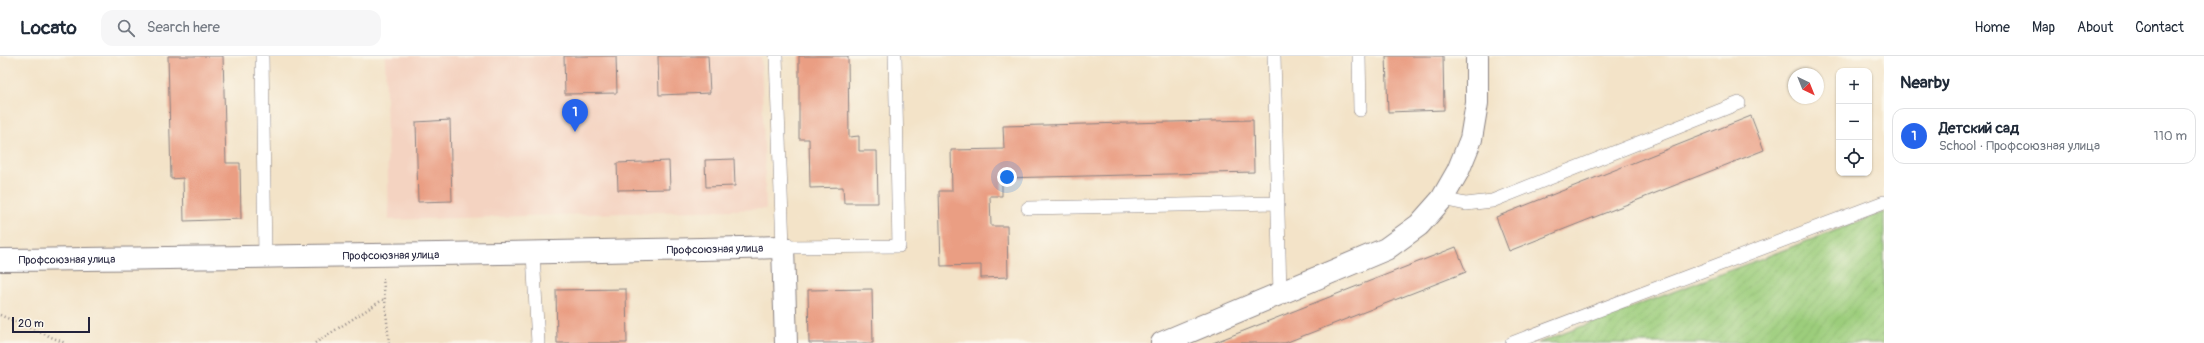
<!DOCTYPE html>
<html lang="en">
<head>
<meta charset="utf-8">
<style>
  :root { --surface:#fff; --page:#f6f6f7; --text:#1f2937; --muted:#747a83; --line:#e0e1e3; --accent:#2563eb }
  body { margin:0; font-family:Pangolin,sans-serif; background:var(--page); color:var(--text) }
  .controls { position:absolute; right:12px; top:12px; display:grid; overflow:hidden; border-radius:8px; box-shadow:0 1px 3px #0004 }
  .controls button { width:36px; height:36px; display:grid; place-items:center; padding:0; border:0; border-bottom:1px solid var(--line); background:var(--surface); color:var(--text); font:20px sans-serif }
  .compass { position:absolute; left:1788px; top:12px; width:36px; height:36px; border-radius:50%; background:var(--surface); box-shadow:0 1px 3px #0004; rotate:137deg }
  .scale { position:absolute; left:12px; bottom:10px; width:78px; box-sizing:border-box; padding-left:4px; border:2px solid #22223b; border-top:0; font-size:11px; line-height:14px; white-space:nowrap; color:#22223b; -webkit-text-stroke:3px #fbf7ec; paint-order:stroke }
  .you { position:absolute; left:1007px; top:121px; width:14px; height:14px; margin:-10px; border:3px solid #fff; border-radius:50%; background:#1a73e8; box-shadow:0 0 0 6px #1a73e833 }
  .badge { display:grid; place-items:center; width:26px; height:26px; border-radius:50%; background:var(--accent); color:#fff; font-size:13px; font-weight:700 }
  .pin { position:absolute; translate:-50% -33px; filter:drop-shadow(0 1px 2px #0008) }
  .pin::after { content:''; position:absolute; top:21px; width:14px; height:12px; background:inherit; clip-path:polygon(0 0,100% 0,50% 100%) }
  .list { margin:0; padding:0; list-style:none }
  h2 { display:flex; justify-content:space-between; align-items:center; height:52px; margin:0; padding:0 16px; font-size:17px }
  h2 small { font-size:13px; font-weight:400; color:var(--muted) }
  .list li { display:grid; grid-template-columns:26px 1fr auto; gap:12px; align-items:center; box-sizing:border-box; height:56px; margin:0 8px 8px; padding:0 8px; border:1px solid var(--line); border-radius:12px }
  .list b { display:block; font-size:15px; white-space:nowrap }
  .list p { margin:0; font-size:13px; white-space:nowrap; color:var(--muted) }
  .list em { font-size:13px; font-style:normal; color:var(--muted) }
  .icon { flex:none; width:22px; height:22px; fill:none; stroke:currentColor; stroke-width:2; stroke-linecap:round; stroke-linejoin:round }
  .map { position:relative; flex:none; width:1884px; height:287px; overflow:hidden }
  header { display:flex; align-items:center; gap:24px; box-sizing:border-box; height:56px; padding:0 20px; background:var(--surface); border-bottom:1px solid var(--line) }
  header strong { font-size:19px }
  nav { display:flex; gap:22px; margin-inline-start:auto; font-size:14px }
  .search { width:280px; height:36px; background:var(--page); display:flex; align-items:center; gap:10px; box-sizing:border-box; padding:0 14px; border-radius:12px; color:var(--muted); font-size:15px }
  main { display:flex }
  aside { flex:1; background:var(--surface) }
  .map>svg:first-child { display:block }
</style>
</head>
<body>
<header>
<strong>Locato</strong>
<div class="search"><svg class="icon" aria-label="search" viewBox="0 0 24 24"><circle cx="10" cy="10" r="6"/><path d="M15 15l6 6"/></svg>Search here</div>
<nav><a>Home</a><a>Map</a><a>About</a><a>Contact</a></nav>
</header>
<main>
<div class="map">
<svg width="1884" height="287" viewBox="0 0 1884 287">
  <defs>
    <pattern id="garden-furrows" width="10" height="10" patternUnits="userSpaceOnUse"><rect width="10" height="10" fill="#9ccd7c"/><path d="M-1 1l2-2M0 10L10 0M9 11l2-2" fill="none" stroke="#86b06c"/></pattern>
  </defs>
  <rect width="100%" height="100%" fill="#fbf7ec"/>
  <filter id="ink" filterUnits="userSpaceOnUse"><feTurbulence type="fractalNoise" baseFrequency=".025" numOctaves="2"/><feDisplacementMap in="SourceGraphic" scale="8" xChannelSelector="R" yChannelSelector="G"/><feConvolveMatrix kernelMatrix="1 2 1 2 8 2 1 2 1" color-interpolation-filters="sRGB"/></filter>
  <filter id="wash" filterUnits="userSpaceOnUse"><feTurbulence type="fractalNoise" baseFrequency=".012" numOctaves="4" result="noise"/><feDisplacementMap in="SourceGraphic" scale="16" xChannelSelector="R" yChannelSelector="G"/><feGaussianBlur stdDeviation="0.9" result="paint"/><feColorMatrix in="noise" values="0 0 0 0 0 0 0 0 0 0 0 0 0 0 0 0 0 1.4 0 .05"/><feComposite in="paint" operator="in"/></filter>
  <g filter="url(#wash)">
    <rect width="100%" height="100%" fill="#f3e3c8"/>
    <path fill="#f4d3c1" d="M385 0H761L766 153 389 164Z"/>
    <path fill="url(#garden-furrows)" stroke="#5f785c" d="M1884 156V287H1538Z"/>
    <g id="blocks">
      <path fill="#ea9e83" d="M168 0H223L226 107H240L241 163 184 165 183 122 171 123Z
        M564 0H616L617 37 565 38Z
        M658 0H708L710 37 659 39Z
        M799 0H848L849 81 859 80V95H877L878 147H844L843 131 810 132 809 83H799Z
        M1386 0H1443L1444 54 1388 56Z
        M1751 60 1764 94 1509 195 1496 161Z
        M450 64 452 145 418 146 416 66Z
        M1253 64 1254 116 1002 122V140H990L991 170H1007L1008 221 981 222V209L941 210 939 135H952L951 94 1004 93 1003 70Z
        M734 103 735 130 706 131 705 104Z
        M669 105 670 133 618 134 617 107Z
        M1456 191 1466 216 1285 287H1213Z
        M626 233 627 287H557L556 234Z
        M872 233 873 287H809L808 234Z"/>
    </g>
  </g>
  <g filter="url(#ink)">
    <use href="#blocks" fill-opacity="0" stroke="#8a8282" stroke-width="1"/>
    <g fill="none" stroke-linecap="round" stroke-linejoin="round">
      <defs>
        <path id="service" d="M262 0 265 201
          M776 0 783 191 899 190 895 0
          M1274 0 1280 238
          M1359 0 1360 54
          M1442 143 1466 148 1492 145 1739 47
          M1028 152 1278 147
          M533 198 538 287
          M1512 287 1884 146"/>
        <g id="minor">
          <path id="s1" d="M0 204C261 201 522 198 783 191L786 287"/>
          <path d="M1162 287 1386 193 1419 169 1442 143 1458 115 1471 83 1477 47V0"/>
        </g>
      </defs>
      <use href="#service" stroke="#8a8282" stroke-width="14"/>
      <use href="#minor" stroke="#8a8282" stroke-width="24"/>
      <path stroke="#8a8282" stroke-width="2.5" stroke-dasharray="1 3" stroke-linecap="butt" d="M383 222 389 287
        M0 259 65 287
        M315 287 384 243"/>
      <use href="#service" stroke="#fff" stroke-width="13"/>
      <use href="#minor" stroke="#fff" stroke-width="22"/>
    </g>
  </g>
  <g text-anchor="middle" stroke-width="3.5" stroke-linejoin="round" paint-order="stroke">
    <g font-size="11" fill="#22223b" stroke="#fbf7ec">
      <text dy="4" stroke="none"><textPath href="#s1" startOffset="715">Профсоюзная улица</textPath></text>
      <text dy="4" stroke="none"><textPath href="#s1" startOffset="391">Профсоюзная улица</textPath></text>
      <text dy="4" stroke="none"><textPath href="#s1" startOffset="67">Профсоюзная улица</textPath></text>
    </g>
  </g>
</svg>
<div class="controls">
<button>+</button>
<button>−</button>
<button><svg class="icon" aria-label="locate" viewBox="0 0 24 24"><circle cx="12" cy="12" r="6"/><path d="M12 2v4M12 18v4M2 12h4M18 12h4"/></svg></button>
</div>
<svg class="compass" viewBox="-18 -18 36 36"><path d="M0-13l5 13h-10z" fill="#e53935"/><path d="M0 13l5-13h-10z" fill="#747a83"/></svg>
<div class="scale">20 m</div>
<div class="you"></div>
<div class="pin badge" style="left:575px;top:76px">1</div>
</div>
<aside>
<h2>Nearby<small></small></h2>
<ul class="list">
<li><span class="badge">1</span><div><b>Детский сад</b><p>School · Профсоюзная улица</p></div><em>110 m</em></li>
</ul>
</aside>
</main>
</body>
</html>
